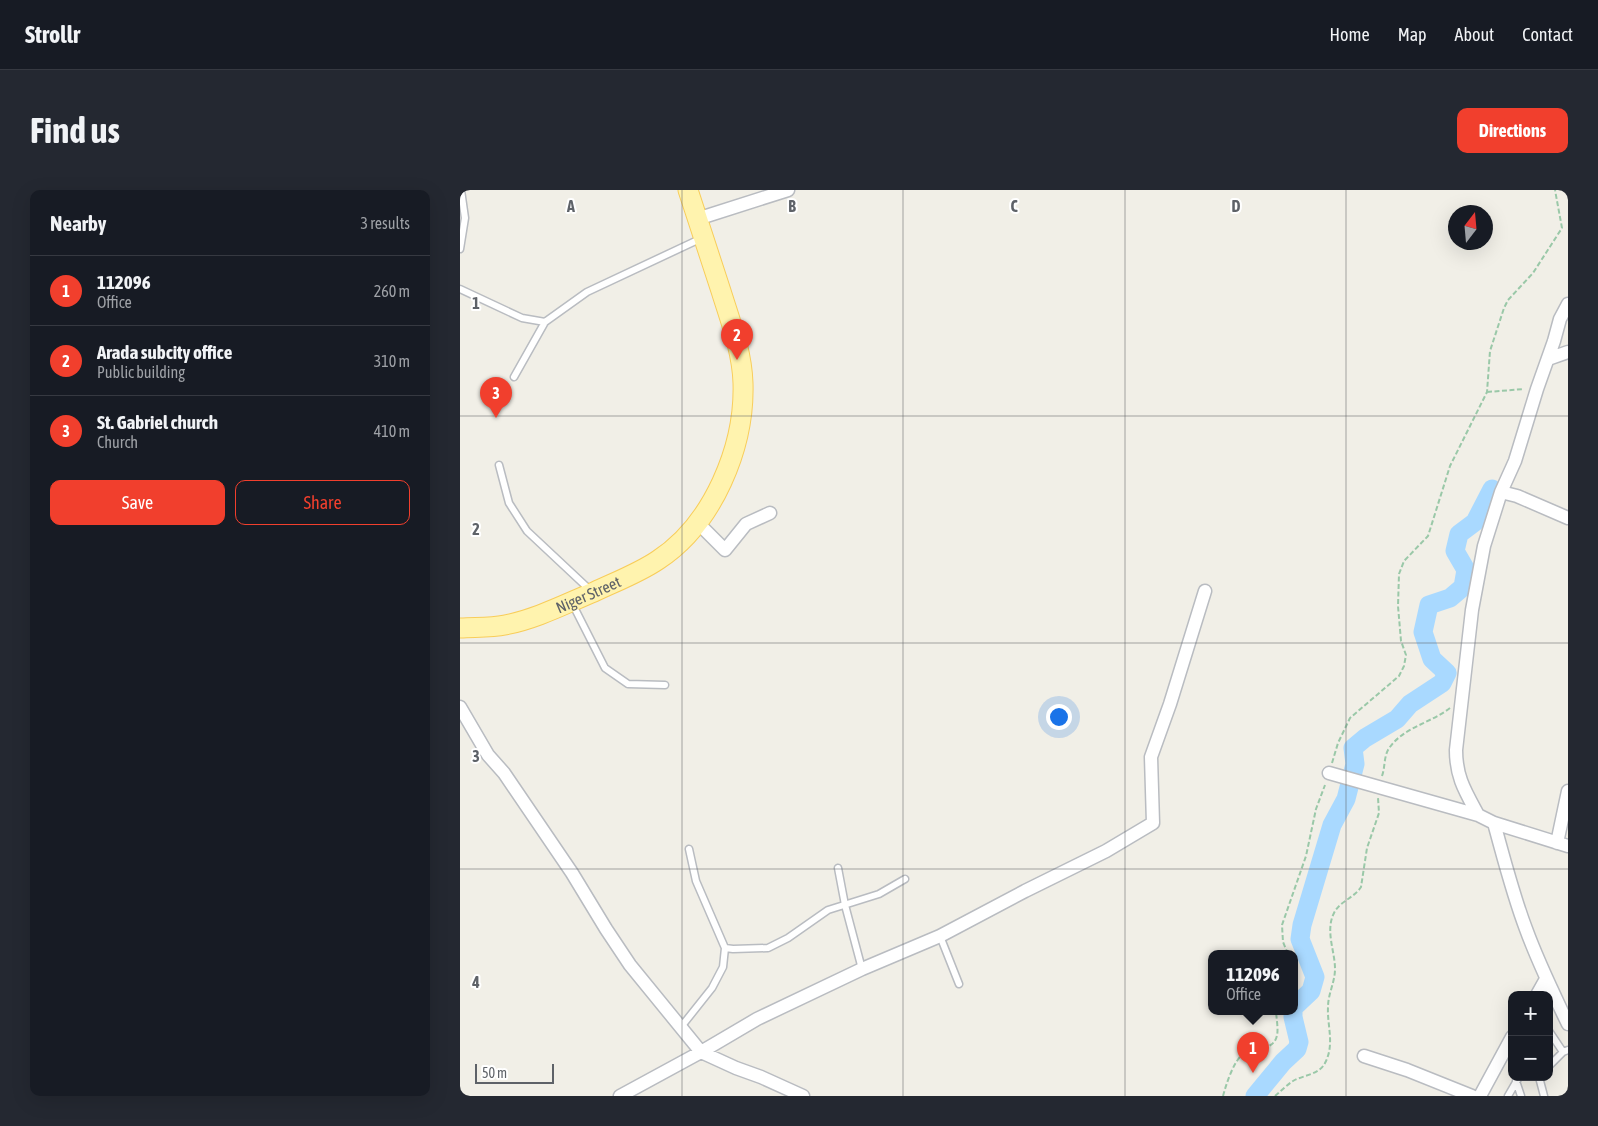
<!DOCTYPE html>
<html lang="en">
<head>
<meta charset="utf-8">
<style>
  :root { --surface:#171b24; --page:#242831; --text:#f1f3f6; --muted:#9ea1a6; --line:#363941; --accent:#f13f2d }
  body { margin:0; font-family:"Asap Condensed",sans-serif; background:var(--page); color:var(--text) }
  .controls { position:absolute; right:15px; bottom:15px; display:grid; overflow:hidden; border-radius:10px; box-shadow:0 5px 20px #0002 }
  .controls button { width:45px; height:45px; display:grid; place-items:center; padding:0; border:0; border-bottom:1px solid var(--line); background:var(--surface); color:var(--text); font:25px sans-serif }
  .compass { position:absolute; left:988px; top:15px; width:45px; height:45px; border-radius:50%; background:var(--surface); box-shadow:0 5px 20px #0002; rotate:16deg }
  .scale { position:absolute; left:15px; bottom:12px; width:79px; box-sizing:border-box; padding-left:5px; border:2px solid #5e6268; border-top:0; font-size:14px; line-height:18px; white-space:nowrap; color:#5e6268; -webkit-text-stroke:4px #fff; paint-order:stroke }
  .you { position:absolute; left:598px; top:526px; width:18px; height:18px; margin:-12px; border:4px solid #fff; border-radius:50%; background:#1a73e8; box-shadow:0 0 0 8px #1a73e833 }
  .badge { display:grid; place-items:center; width:32px; height:32px; border-radius:50%; background:var(--accent); color:#fff; font-size:16px; font-weight:700 }
  .pin { position:absolute; translate:-50% -41px; filter:drop-shadow(0 1px 2px #0008) }
  .pin::after { content:''; position:absolute; top:26px; width:18px; height:15px; background:inherit; clip-path:polygon(0 0,100% 0,50% 100%) }
  .popup { position:absolute; left:748px; top:760px; width:90px; height:65px; box-sizing:border-box; display:grid; place-content:center; border-radius:10px; background:var(--surface); filter:drop-shadow(0 1px 4px #0005); font-size:16px; white-space:nowrap; color:var(--muted) }
  .popup b { font-size:19px; color:var(--text) }
  .popup::after { content:''; position:absolute; left:50%; top:100%; margin-left:-10px; border:10px solid transparent; border-top-color:var(--surface) }
  .list { margin:0; padding:0; list-style:none }
  h2 { display:flex; justify-content:space-between; align-items:center; height:65px; margin:0; padding:0 20px; font-size:21px }
  h2 small { font-size:16px; font-weight:400; color:var(--muted) }
  .list li { display:grid; grid-template-columns:32px 1fr auto; gap:15px; align-items:center; box-sizing:border-box; height:70px; padding:0 20px; border-top:1px solid var(--line) }
  .list b { display:block; font-size:19px; white-space:nowrap }
  .list p { margin:0; font-size:16px; white-space:nowrap; color:var(--muted) }
  .list em { font-size:16px; font-style:normal; color:var(--muted) }
  .actions { display:flex; gap:10px; padding:15px 20px }
  .actions a { flex:1; padding:11px 0; border:1px solid var(--accent); border-radius:10px; text-align:center; font-size:18px; color:var(--accent) }
  .actions .main { background:var(--accent); color:#fff }
  .map { position:relative; flex:none; width:1108px; height:906px; overflow:hidden; border-radius:10px }
  header { display:flex; align-items:center; gap:30px; box-sizing:border-box; height:70px; padding:0 25px; background:var(--surface); border-bottom:1px solid var(--line) }
  header strong { font-size:24px }
  nav { display:flex; gap:28px; margin-inline-start:auto; font-size:18px }
  .intro { display:flex; align-items:center; justify-content:space-between; box-sizing:border-box; height:120px; padding:0 30px }
  h1 { margin:0; font-size:35px }
  .button { padding:12px 22px; border-radius:10px; background:var(--accent); color:#fff; font-size:18px; font-weight:700 }
  main { display:flex; gap:30px; padding:0 30px }
  aside { flex:1; background:var(--surface); border-radius:10px; box-shadow:0 5px 20px #0002 }
  .map>svg:first-child { display:block }
</style>
</head>
<body>
<header>
<strong>Strollr</strong>
<nav><a>Home</a><a>Map</a><a>About</a><a>Contact</a></nav>
</header>
<div class="intro"><h1>Find us</h1><a class="button">Directions</a></div>
<main>
<aside>
<h2>Nearby<small>3 results</small></h2>
<ul class="list">
<li><span class="badge">1</span><div><b>112096</b><p>Office</p></div><em>260 m</em></li>
<li><span class="badge">2</span><div><b>Arada subcity office</b><p>Public building</p></div><em>310 m</em></li>
<li><span class="badge">3</span><div><b>St. Gabriel church</b><p>Church</p></div><em>410 m</em></li>
</ul>
<div class="actions"><a class="main">Save</a><a>Share</a></div>
</aside>
<div class="map">
<svg width="1108" height="906" viewBox="0 0 1108 906">
  <rect width="100%" height="100%" fill="#f1efe7"/>
  <g fill="none" stroke-linecap="round" stroke-linejoin="round">
    <path stroke="#a9d9ff" stroke-width="19" d="M834 817 851 801 855 787 840 749 842 735 872 635 886 609 895 574 893 558 905 548 937 529 950 514 982 493 987 483 972 469 963 442 969 415 990 408 1003 397 1006 380 995 361 999 344 1015 332 1032 299
      M795 906 823 872 837 859 839 852 833 827V822"/>
    <defs>
      <path id="service" d="M0 59 5 28 1 0
        M0 99 62 128 85 132
        M54 187 85 132 127 102 242 48
        M39 275 49 313 67 341 130 400
        M112 413 145 478 168 494 205 495
        M378 678 385 715 402 779
        M480 746 499 794
        M265 758 273 759 308 758 328 748 368 720 419 704 445 689
        M221 837 252 798 263 777 265 758 236 691 229 659
        M1089 841 1103 862
        M1089 876 1103 862 1108 860
        M1079 887 1084 906
        M1056 891 1061 906
        M1048 906 1059 887"/>
      <path id="minor" d="M237 29 328 0
        M1088 169 1108 162
        M1041 302 1057 306 1108 328
        M238 333 265 360 286 334 310 323
        M0 517 28 565 44 583 112 683 146 739 170 775 241 862 276 878 301 887 343 906
        M869 583 1018 625 1034 633 1108 656
        M1018 625C1005 601 996 587 996 560L1012 420 1024 356 1041 302 1055 271 1077 199 1094 151 1100 129 1108 114
        M1034 633C1044 669 1053 705 1066 739 1078 772 1093 803 1108 834
        M1097 653 1108 601
        M1077 805 1086 789
        M904 866 947 880 1012 906
        M160 906 241 862 297 829 402 779 480 746 565 701 646 661 693 633 691 567 710 514 745 401
        M1020 906 1052 847"/>
      <g id="primary">
        <path id="s1" d="M0 438C15 437 31 438 45 435 76 429 105 414 134 402 155 392 179 383 198 370 253 334 285 257 283 193 282 161 270 130 261 101 250 67 239 34 228 0"/>
      </g>
    </defs>
    <use href="#service" stroke="#b9bcc1" stroke-width="9"/>
    <use href="#minor" stroke="#b9bcc1" stroke-width="15"/>
    <use href="#primary" stroke="#f8cd5a" stroke-width="21"/>
    <path stroke="#9ac8a8" stroke-width="2" stroke-dasharray="5 2.5" stroke-linecap="butt" d="M1027 202 1064 199
      M872 573 878 553 890 528 939 486 944 476 946 465 941 451 938 416 939 384 944 371 968 346 990 276 1027 202 1030 161 1044 118 1048 110 1073 83 1102 38 1095 0
      M922 586C925 578 924 567 928 560 941 538 971 533 990 518
      M828 764 823 752 822 735 846 666 856 619 865 595
      M834 777 837 785 834 792
      M763 906C766 895 773 872 783 864 787 861 792 861 797 860 822 855 818 843 816 822
      M815 906C821 901 827 895 833 891 843 885 859 885 865 873 875 854 867 836 868 817 868 804 875 792 875 779 875 761 865 741 874 723 880 711 894 708 901 697L907 658 919 623 918 608"/>
    <use href="#service" stroke="#fff" stroke-width="6"/>
    <use href="#minor" stroke="#fff" stroke-width="12"/>
    <use href="#primary" stroke="#fff3ae" stroke-width="19"/>
  </g>
  <path fill="none" stroke="#5e6268" stroke-width="1" stroke-opacity="0.55" d="M222 0V906M443 0V906M665 0V906M886 0V906M0 226H1108M0 453H1108M0 679H1108"/>
  <g text-anchor="middle" stroke-width="4" stroke-linejoin="round" paint-order="stroke">
    <g font-size="16" fill="#5e6268" stroke="#fff">
      <text dy="6" stroke="none"><textPath href="#s1" startOffset="134">Niger Street</textPath></text>
    </g>
  </g>
  <g font-size="16" text-anchor="middle" font-weight="bold" fill="#5e6268" stroke="#fff" stroke-width="4" stroke-linejoin="round" paint-order="stroke">
    <text x="111" y="22">A</text>
    <text x="332" y="22">B</text>
    <text x="554" y="22">C</text>
    <text x="776" y="22">D</text>
    <text x="16" y="119">1</text>
    <text x="16" y="345">2</text>
    <text x="16" y="572">3</text>
    <text x="16" y="798">4</text>
  </g>
</svg>
<div class="controls">
<button>+</button>
<button>−</button>
</div>
<svg class="compass" viewBox="-18 -18 36 36"><path d="M0-13l5 13h-10z" fill="#e53935"/><path d="M0 13l5-13h-10z" fill="#9ea1a6"/></svg>
<div class="scale">50 m</div>
<div class="you"></div>
<div class="pin badge" style="left:793px;top:883px">1</div>
<div class="popup"><b>112096</b>Office</div>
<div class="pin badge" style="left:277px;top:170px">2</div>
<div class="pin badge" style="left:36px;top:228px">3</div>
</div>
</main>
</body>
</html>
